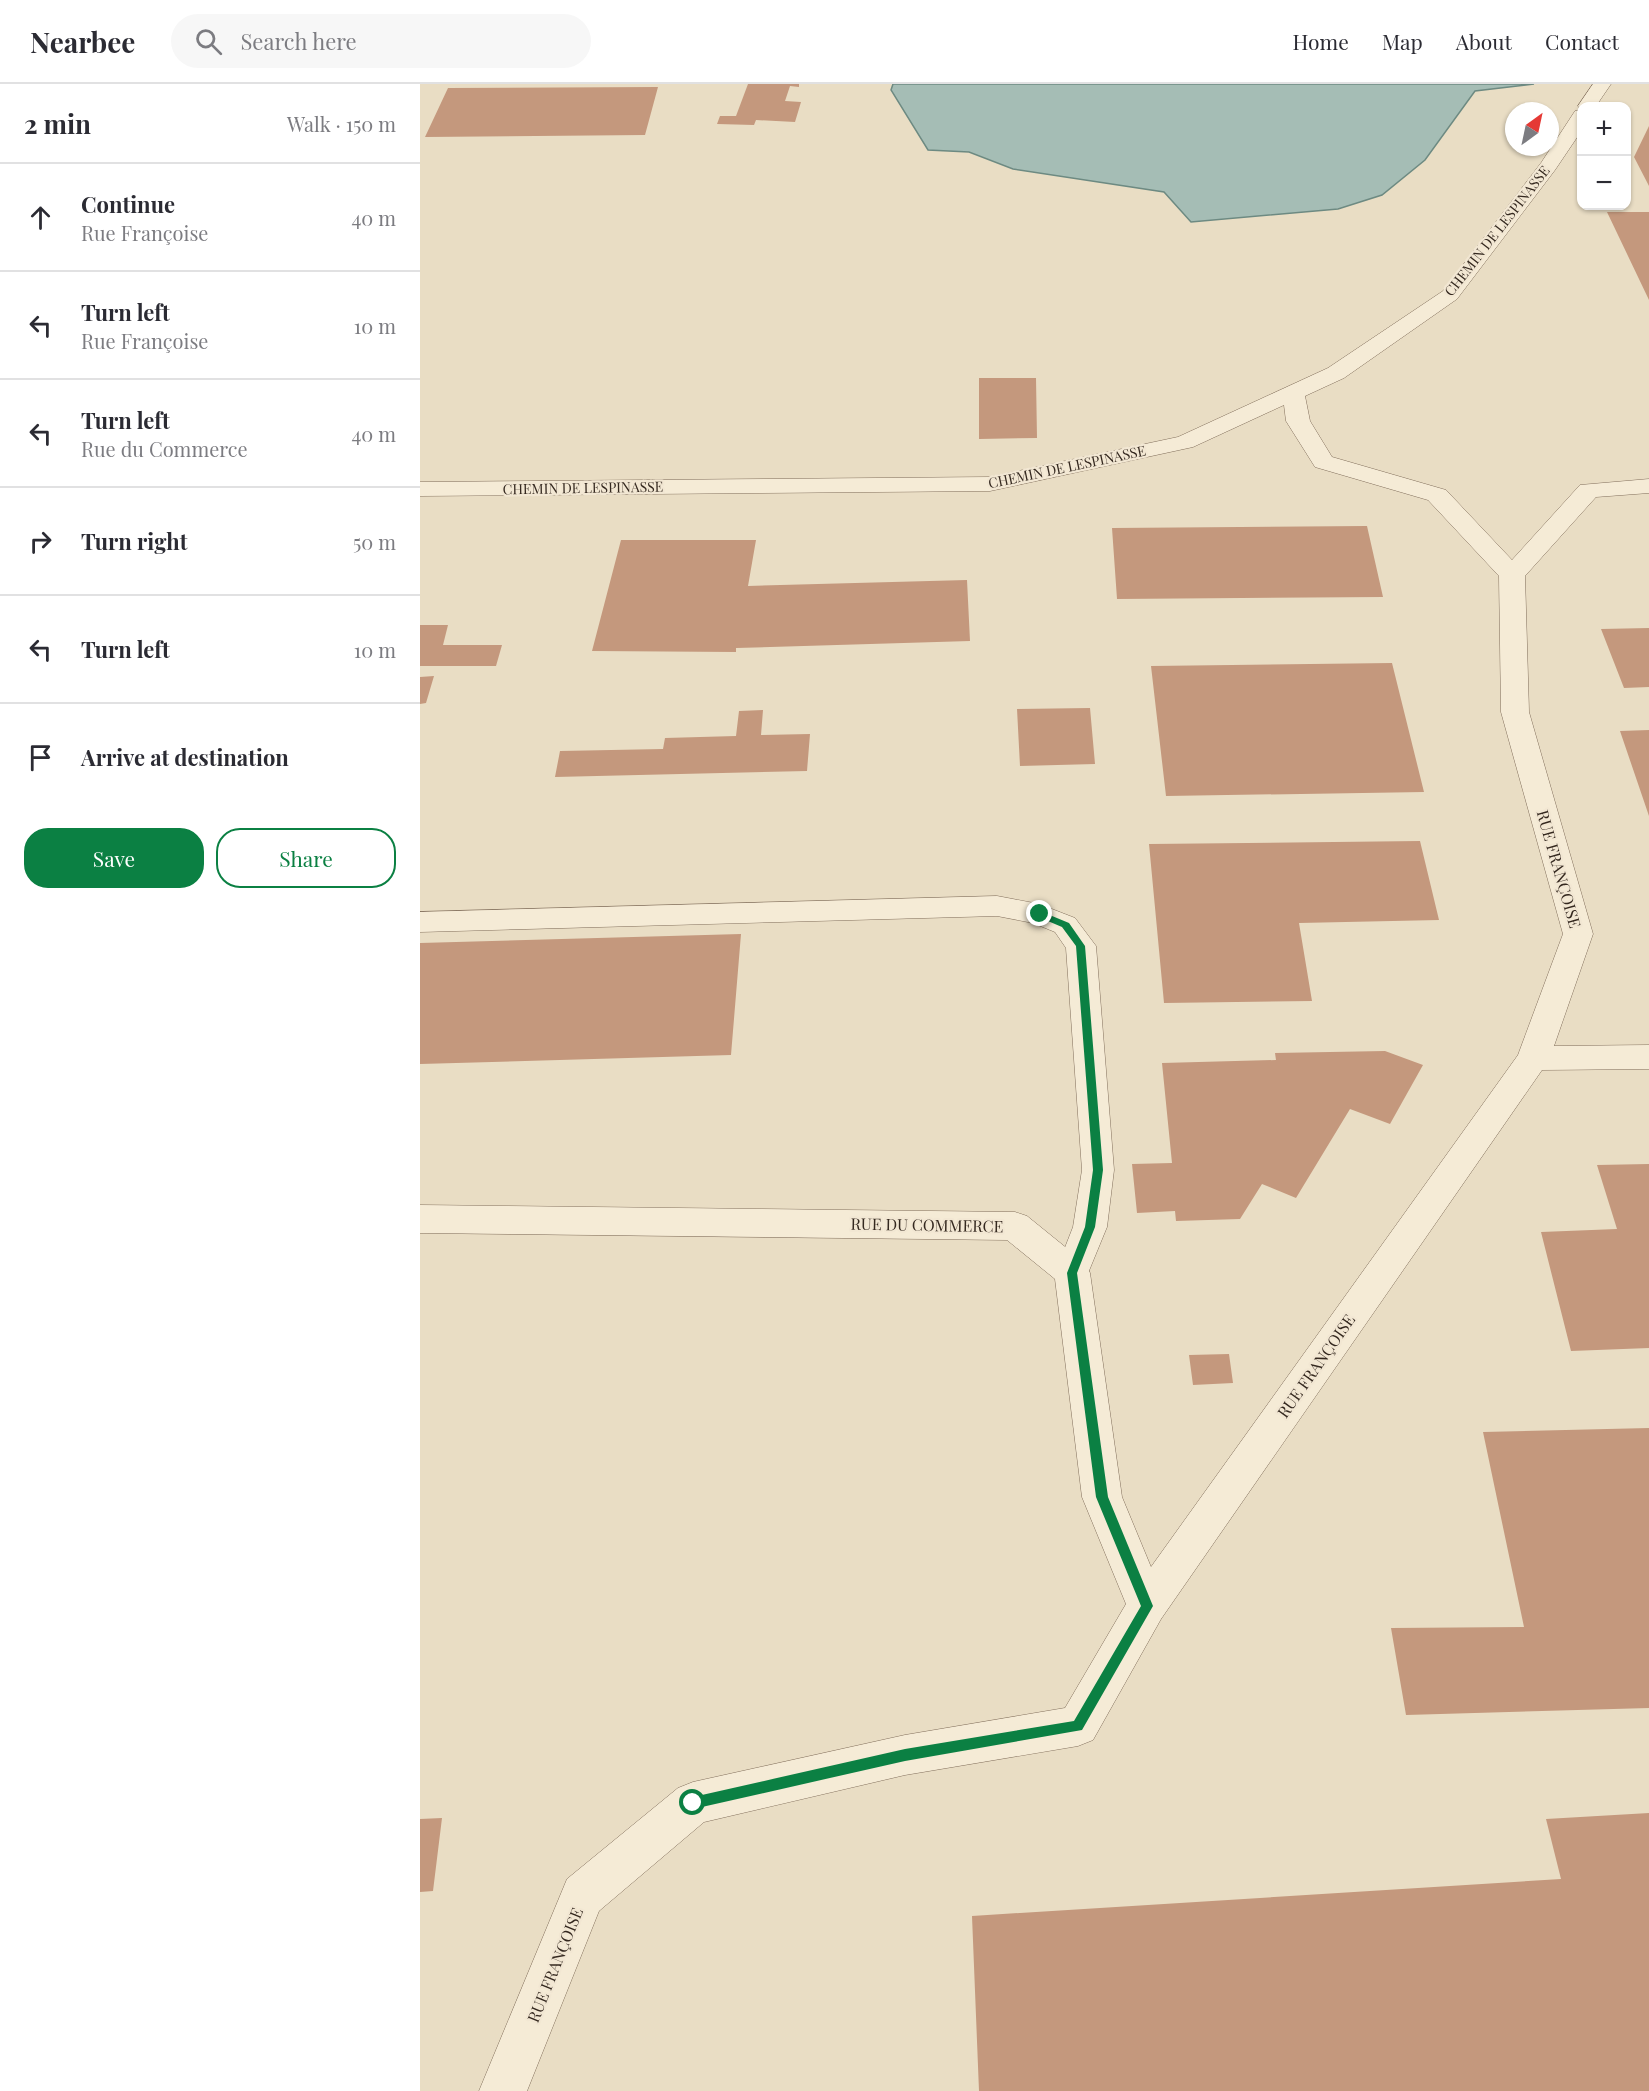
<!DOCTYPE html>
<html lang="en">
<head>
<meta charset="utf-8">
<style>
  :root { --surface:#fff; --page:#f7f7f7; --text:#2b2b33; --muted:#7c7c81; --line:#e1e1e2; --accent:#0b8043 }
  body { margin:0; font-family:"Playfair Display",serif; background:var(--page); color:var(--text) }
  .controls { position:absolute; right:18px; top:18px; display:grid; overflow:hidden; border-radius:12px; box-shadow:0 2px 4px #0004 }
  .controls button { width:54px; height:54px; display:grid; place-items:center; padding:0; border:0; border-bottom:2px solid var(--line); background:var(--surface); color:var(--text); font:30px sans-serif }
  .compass { position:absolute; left:1085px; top:18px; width:54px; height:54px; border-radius:50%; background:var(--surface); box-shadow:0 2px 4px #0004; rotate:33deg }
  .stop { position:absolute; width:18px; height:18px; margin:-14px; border:4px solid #0b8043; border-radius:50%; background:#fff }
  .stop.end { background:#0b8043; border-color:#fff; box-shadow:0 2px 6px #0008 }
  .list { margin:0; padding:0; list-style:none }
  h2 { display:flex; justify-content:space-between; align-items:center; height:78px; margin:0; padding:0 24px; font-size:26px }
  h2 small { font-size:20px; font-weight:400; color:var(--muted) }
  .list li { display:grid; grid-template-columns:39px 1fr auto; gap:18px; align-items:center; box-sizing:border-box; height:108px; padding:0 24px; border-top:2px solid var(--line) }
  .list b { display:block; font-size:22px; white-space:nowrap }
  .list p { margin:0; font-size:20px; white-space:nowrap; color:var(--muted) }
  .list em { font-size:20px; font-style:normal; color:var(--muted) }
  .actions { display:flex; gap:12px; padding:18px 24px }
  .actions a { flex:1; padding:14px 0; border:2px solid var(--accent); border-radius:24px; text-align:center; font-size:21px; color:var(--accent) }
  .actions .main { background:var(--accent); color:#fff }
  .icon { flex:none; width:33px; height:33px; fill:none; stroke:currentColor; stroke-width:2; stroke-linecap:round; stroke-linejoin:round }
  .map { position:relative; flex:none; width:1229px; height:2007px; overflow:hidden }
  header { display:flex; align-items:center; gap:36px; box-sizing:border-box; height:84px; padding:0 30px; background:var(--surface); border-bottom:2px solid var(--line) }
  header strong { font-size:28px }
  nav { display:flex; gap:33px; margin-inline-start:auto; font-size:21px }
  .search { width:420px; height:54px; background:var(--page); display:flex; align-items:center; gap:15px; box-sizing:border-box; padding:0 21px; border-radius:33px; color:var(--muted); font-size:22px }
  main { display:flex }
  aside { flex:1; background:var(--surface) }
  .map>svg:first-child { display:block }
</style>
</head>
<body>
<header>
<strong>Nearbee</strong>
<div class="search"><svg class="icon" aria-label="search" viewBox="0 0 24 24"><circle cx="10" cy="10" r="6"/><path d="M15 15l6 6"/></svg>Search here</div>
<nav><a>Home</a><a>Map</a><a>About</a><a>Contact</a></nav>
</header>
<main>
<aside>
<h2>2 min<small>Walk · 150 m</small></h2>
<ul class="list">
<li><svg class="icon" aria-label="ahead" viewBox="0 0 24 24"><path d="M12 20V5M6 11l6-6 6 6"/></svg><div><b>Continue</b><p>Rue Françoise</p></div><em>40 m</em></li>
<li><svg class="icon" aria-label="left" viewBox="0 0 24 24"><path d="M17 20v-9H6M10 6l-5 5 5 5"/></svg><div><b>Turn left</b><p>Rue Françoise</p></div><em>10 m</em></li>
<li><svg class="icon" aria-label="left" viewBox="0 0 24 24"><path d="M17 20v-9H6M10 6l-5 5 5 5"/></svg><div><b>Turn left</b><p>Rue du Commerce</p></div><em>40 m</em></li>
<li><svg class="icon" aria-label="right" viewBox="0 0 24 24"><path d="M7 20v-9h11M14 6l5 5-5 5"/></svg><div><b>Turn right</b></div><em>50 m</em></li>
<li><svg class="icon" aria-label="left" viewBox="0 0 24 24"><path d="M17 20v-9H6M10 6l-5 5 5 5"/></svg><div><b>Turn left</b></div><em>10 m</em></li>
<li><svg class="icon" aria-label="arrive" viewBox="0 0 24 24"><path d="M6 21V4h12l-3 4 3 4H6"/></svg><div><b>Arrive at destination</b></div></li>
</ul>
<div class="actions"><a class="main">Save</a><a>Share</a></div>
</aside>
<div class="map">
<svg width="1229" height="2007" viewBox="0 0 1229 2007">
  <rect width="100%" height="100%" fill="#e9ddc4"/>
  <path fill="#a5bdb5" stroke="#6d8a82" stroke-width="1.5" d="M473 0H1114L1055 7 1005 76 962 111 918 125 771 138 744 108 593 85 549 68 508 66 471 6Z"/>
  <path fill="#c4987d" d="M328 0H379V3L370 2 365 17 381 18 375 38 336 36 334 41 297 40 300 32H316Z
    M238 3 225 51 5 53 28 4Z
    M1229 42V102L1214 73Z
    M1187 128H1229V216Z
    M559 294H616L617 354 559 355Z
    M947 442 963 513 697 515 692 444Z
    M201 456H336L328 502 547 496 550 557 316 564V568L172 567Z
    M0 541H28L23 561H82L76 582H0Z
    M1229 544V603L1204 604 1181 545Z
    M972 579 1004 708 746 712 731 582Z
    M14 592 6 619 0 620V593Z
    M670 624 675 680 600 682 597 625Z
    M343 626 341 651 390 650 387 687 135 693 140 667 243 665 245 654 316 652 319 627Z
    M1229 646V732L1200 647Z
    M1000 757 1019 836 879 839 892 917 744 919 729 760Z
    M321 850 311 971 0 980V859Z
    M965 967 1003 981 970 1040 930 1025 876 1114 842 1100 820 1135 756 1137 755 1127 717 1129 712 1080 752 1079 742 979 856 976 855 969Z
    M1229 1080V1264L1151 1267 1121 1148 1197 1145 1177 1081Z
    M809 1270 813 1299 773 1301 769 1271Z
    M1229 1344V1624L986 1631 971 1544 1104 1543 1063 1348Z
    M1229 1729V2007H559L552 1832 1141 1795 1126 1735Z
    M22 1734 13 1807 0 1808V1735Z"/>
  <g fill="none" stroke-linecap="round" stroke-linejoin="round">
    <defs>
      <path id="lane" d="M577 812 619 820 655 834 676 862 694 1086 687 1143 664 1199 652 1203 640 1199 635 1189 653 1143 662 1086 646 864 635 848 613 839 577 832 0 848V828Z"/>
      <path id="street" d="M1173 0H1191L1176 22H1162V46L1135 86 1037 215 924 294 885 312 890 337 912 373 1026 406 1092 476 1160 401 1229 395V409L1176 413 1105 492 1109 628 1173 850 1134 962 1229 961V985L1122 986 741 1535 673 1656 658 1662 485 1691 284 1738 179 1827 107 2007H59L147 1795 258 1704 273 1698 485 1651 645 1624 706 1520 662 1413 635 1195 587 1156 0 1149V1121L595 1128 607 1132 665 1179 670 1189 702 1413 731 1483 1098 971 1143 850 1081 628 1079 492 1008 416 895 383 866 337 864 321 773 363 570 407 0 412V398L570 393 758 353 908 284 1023 207 1121 79 1155 27 1161 26 1158 22Z"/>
    </defs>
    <use href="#lane" stroke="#826f5c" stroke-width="1"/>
    <use href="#street" stroke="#826f5c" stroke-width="1"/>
    <use href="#lane" fill="#f5ebd6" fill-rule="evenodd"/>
    <use href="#street" fill="#f5ebd6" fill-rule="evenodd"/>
  </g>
  <path fill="#0b8043" d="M620 827 649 839 665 862 683 1086 675 1143 657 1189 688 1413 733 1522 662 1646 485 1677 273 1725 268 1723 267 1719 268 1714 273 1713 485 1665 654 1637 721 1522 676 1413 647 1189 665 1143 673 1086 656 862 642 843 616 832 615 830Z"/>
  <g text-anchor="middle" stroke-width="4.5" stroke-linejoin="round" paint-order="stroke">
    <g font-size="14" fill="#34281f" stroke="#f2e7d3">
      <text transform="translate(1077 147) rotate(-52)" y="5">CHEMIN DE LESPINASSE</text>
      <text transform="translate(647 383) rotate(-12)" y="5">CHEMIN DE LESPINASSE</text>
      <text transform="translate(163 404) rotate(-1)" y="5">CHEMIN DE LESPINASSE</text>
    </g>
    <g font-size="16" fill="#34281f" stroke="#f2e7d3">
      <text transform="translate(1139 785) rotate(74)" y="6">RUE FRANÇOISE</text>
      <text transform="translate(507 1141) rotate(1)" y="6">RUE DU COMMERCE</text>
      <text transform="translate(896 1282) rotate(-55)" y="6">RUE FRANÇOISE</text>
      <text transform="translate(135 1881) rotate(-68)" y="6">RUE FRANÇOISE</text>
    </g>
  </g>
</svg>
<div class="controls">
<button>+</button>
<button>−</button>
</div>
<svg class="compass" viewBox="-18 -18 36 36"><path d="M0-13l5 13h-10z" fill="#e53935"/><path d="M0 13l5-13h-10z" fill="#7c7c81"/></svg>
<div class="stop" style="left:273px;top:1719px"></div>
<div class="stop end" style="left:620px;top:830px"></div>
</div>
</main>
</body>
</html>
